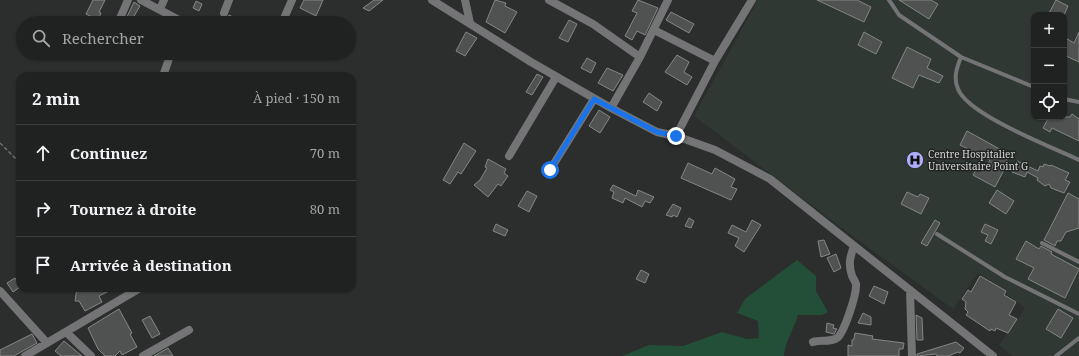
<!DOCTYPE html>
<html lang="fr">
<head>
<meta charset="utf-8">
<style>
  :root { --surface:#202221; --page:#282a2a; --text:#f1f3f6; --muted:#a2a4a5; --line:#3d3f3f }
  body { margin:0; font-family:"Noto Serif",serif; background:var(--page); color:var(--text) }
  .controls { position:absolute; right:12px; top:12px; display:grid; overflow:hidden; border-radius:8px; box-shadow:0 1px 3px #0004 }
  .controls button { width:36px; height:36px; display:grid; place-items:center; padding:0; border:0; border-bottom:1px solid var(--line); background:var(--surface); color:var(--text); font:20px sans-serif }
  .stop { position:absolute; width:12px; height:12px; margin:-9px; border:3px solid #1a73e8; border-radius:50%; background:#fff }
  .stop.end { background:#1a73e8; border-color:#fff; box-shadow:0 1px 4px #0008 }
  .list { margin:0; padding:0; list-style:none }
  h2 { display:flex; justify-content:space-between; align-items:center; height:52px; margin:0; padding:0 16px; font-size:17px }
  h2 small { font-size:13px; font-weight:400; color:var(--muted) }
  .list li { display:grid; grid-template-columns:26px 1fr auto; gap:12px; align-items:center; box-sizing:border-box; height:56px; padding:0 16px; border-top:1px solid var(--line) }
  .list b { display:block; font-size:15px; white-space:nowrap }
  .list em { font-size:13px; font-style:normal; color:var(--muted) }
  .icon { flex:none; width:22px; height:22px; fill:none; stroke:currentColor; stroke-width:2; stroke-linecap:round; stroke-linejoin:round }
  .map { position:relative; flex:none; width:1079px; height:356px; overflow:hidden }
  .search { position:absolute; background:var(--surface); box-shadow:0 1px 3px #0004; left:16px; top:16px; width:340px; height:44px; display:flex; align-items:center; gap:10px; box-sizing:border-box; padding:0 14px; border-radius:22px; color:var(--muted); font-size:15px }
  .panel { position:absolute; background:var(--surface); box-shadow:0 1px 3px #0004; left:16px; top:72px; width:340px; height:220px; border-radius:12px }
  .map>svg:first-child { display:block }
</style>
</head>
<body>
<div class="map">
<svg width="1079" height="356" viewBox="0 0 1079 356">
  <rect width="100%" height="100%" fill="#2b2e2c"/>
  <path fill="#2f3832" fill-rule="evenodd" d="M758 0H1079V356H1013L999 345 1025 308 978 273 953 309 847 232 694 116ZM1034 15H1064V117H1034Z"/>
  <path fill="#234e37" d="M797 260 816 276V291L828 312 822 315H798C794 329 785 341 784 356H622L649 345 683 346 722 332 747 339 759 338 758 321 737 313 745 299Z"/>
  <path fill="#4f5250" stroke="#848785" d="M93 0H105L99 12 101 13 98 20 86 14Z
    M304 0H323L316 16 300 8Z
    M374 0H383L369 11 363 8Z
    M495 0 506 3 505 6 517 12 505 33 486 22Z
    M638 0 658 8 645 35 637 31 632 40 625 36 637 13 632 11Z
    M817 0H857L871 7 864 22Z
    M899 0H931L938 4 929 19Z
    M1056 0 1068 6 1064 15H1048Z
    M196 1 202 4 199 11 193 8Z
    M134 2 140 6 130 23H124Z
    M671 12 694 24 689 33 666 20Z
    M229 15 245 23H224Z
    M569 20 577 24 568 42 559 38Z
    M466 32 477 38 465 56 456 51Z
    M864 32 882 42 876 54 858 45Z
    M1079 32V62L1064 55V37L1074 43Z
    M907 47 931 59 927 68 943 76 939 83 919 75 913 88 892 78Z
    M677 55 689 62 684 72 692 77 687 85 665 72Z
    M587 58 596 63 591 73 581 68Z
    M607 68 623 75 613 91 598 83Z
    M537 74 543 77 532 95 526 92Z
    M649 93 662 102 657 111 643 102Z
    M599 110 610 117 600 133 589 126Z
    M1072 114 1079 119V141L1052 128 1050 132 1043 128 1049 117H1070Z
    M967 131 1005 152 1009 170 1005 168 995 187 973 175 977 168 983 172 990 160 960 145Z
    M464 143 476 151 461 174 458 172 450 184 443 180Z
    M488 159 506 169 504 173 508 176 501 186 498 184 488 197 474 185 480 180 487 168 485 167Z
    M1017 161 1038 171 1040 166 1043 167 1044 164 1050 166 1051 165 1069 173 1065 180 1070 182 1064 193 1051 188 1049 184 1045 186 1037 180 1038 178 1027 172 1025 177 1012 172Z
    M688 163 712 174 715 168 735 179 731 187 737 189 731 200 681 178Z
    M613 185 636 196 638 190 654 197 650 203 645 201 642 207 625 198 623 203 612 198 614 192 610 190Z
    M997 190 1014 201 1006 214 989 203Z
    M527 191 537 196 529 212 518 206Z
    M907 192 918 197 920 194 929 198 921 214 901 204Z
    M1068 193 1079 199V228L1066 232 1061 241H1057L1055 246 1044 240Z
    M673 204 681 208 677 217 673 215 672 217 666 215Z
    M689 218 694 221 691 228 685 226Z
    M752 220 761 225 744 252 735 246 739 238 728 233 732 225 746 232Z
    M935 220 940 223 927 246 921 243Z
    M496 224 508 230 505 236 493 231Z
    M985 224 998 230 991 244 985 241 988 235 981 232Z
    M824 240 830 254 821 257 818 241Z
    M1026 241 1039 249 1041 246 1052 252 1051 254 1079 269 1065 298 1028 279 1034 268 1016 259Z
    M836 254 841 268 834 272 827 258Z
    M641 270 649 274 645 283 636 279Z
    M980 276 1006 291 1004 295 1016 302 1009 315 1017 319 1008 333 996 328 995 331 991 329 990 331 966 315 968 312 965 309 966 302 962 299 968 290 971 292Z
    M15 278 20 287 13 292 7 283Z
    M874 286 888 292 884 304 869 296Z
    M77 288H115L99 296 102 302 85 311 79 301H75Z
    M119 309 132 333 130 334 137 347 122 355 120 351 115 356H105L98 349 88 328Z
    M1058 309 1073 318 1061 338 1046 329Z
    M863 313 871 317V325L858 323Z
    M916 315 922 318 923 340H917Z
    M150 316 160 334 152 338 142 320Z
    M827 323 834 325 833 328 837 329 834 334 826 332Z
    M855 333 873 336 872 339 904 343 903 349H899V356H848V345L852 346V340L854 339Z
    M32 334 37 343 14 356H0V350Z
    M64 341 82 356H61L55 351Z
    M956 342 964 348 960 353 958 352 948 356H937L936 354 917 356V354Z
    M168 348 173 356H154Z"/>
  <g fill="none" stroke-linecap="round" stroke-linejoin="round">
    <path stroke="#6c6f6d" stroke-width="1.5" stroke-dasharray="4 2" stroke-linecap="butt" d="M0 143 16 159 20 167"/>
    <path stroke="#747476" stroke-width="4" d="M889 0 899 15 961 57 1034 87
      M961 57C957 67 953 78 958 89 968 115 1052 147 1079 160
      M1064 99 1079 102
      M937 234 1005 277 1079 314
      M1042 243 1079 262
      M1056 356 1079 338"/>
    <path stroke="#747476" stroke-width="8" d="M141 0 179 20 180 23
      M432 0 531 62 611 108 657 132 676 136 715 150 770 179 993 356
      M465 0 470 23
      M549 0 593 24 640 57
      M160 9 164 0
      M224 13 229 0
      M118 23 128 0
      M282 23 292 0
      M654 30 715 61
      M163 76 171 53
      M611 108 640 57 668 0
      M676 136 715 61 752 0
      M509 156 556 77
      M550 170 594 99
      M910 290 912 356
      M0 291 47 343
      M66 332 91 356
      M813 342C821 339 829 343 837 338 844 333 857 294 856 284 855 281 853 278 852 276 848 264 850 257 854 246
      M25 356 140 288
      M143 356 189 330"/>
  </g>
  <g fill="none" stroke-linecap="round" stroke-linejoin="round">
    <path stroke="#1a73e8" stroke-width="5" d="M550 170 594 99 657 132 676 136"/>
  </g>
  <defs>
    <symbol id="hospital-disc" viewBox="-11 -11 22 22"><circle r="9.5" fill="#b0aefa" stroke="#222423"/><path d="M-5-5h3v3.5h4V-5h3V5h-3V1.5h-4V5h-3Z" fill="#111"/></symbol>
  </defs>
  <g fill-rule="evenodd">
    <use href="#hospital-disc" x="905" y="150" width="20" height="20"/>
  </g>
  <g text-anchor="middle" stroke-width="3" stroke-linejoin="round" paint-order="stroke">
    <g font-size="10" fill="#d4d6d5" stroke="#222423" text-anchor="start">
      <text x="928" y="158">Centre Hospitalier<tspan x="928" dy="12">Universitaire Point G</tspan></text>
    </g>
  </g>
</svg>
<div class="controls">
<button>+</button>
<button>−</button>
<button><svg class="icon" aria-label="locate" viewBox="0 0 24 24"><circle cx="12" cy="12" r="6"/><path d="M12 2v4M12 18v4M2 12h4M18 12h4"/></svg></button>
</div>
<div class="stop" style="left:550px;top:170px"></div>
<div class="stop end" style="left:676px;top:136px"></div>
<div class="search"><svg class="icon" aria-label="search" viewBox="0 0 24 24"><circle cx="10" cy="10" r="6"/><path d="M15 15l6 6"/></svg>Rechercher</div>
<section class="panel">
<h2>2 min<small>À pied · 150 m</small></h2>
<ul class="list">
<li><svg class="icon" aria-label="ahead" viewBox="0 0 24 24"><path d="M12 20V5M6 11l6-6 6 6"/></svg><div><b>Continuez</b></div><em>70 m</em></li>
<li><svg class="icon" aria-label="right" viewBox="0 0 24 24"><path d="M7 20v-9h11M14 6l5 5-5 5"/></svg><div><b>Tournez à droite</b></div><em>80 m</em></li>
<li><svg class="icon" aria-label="arrive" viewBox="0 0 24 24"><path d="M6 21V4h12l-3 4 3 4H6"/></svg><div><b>Arrivée à destination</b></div></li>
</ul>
</section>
</div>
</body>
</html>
